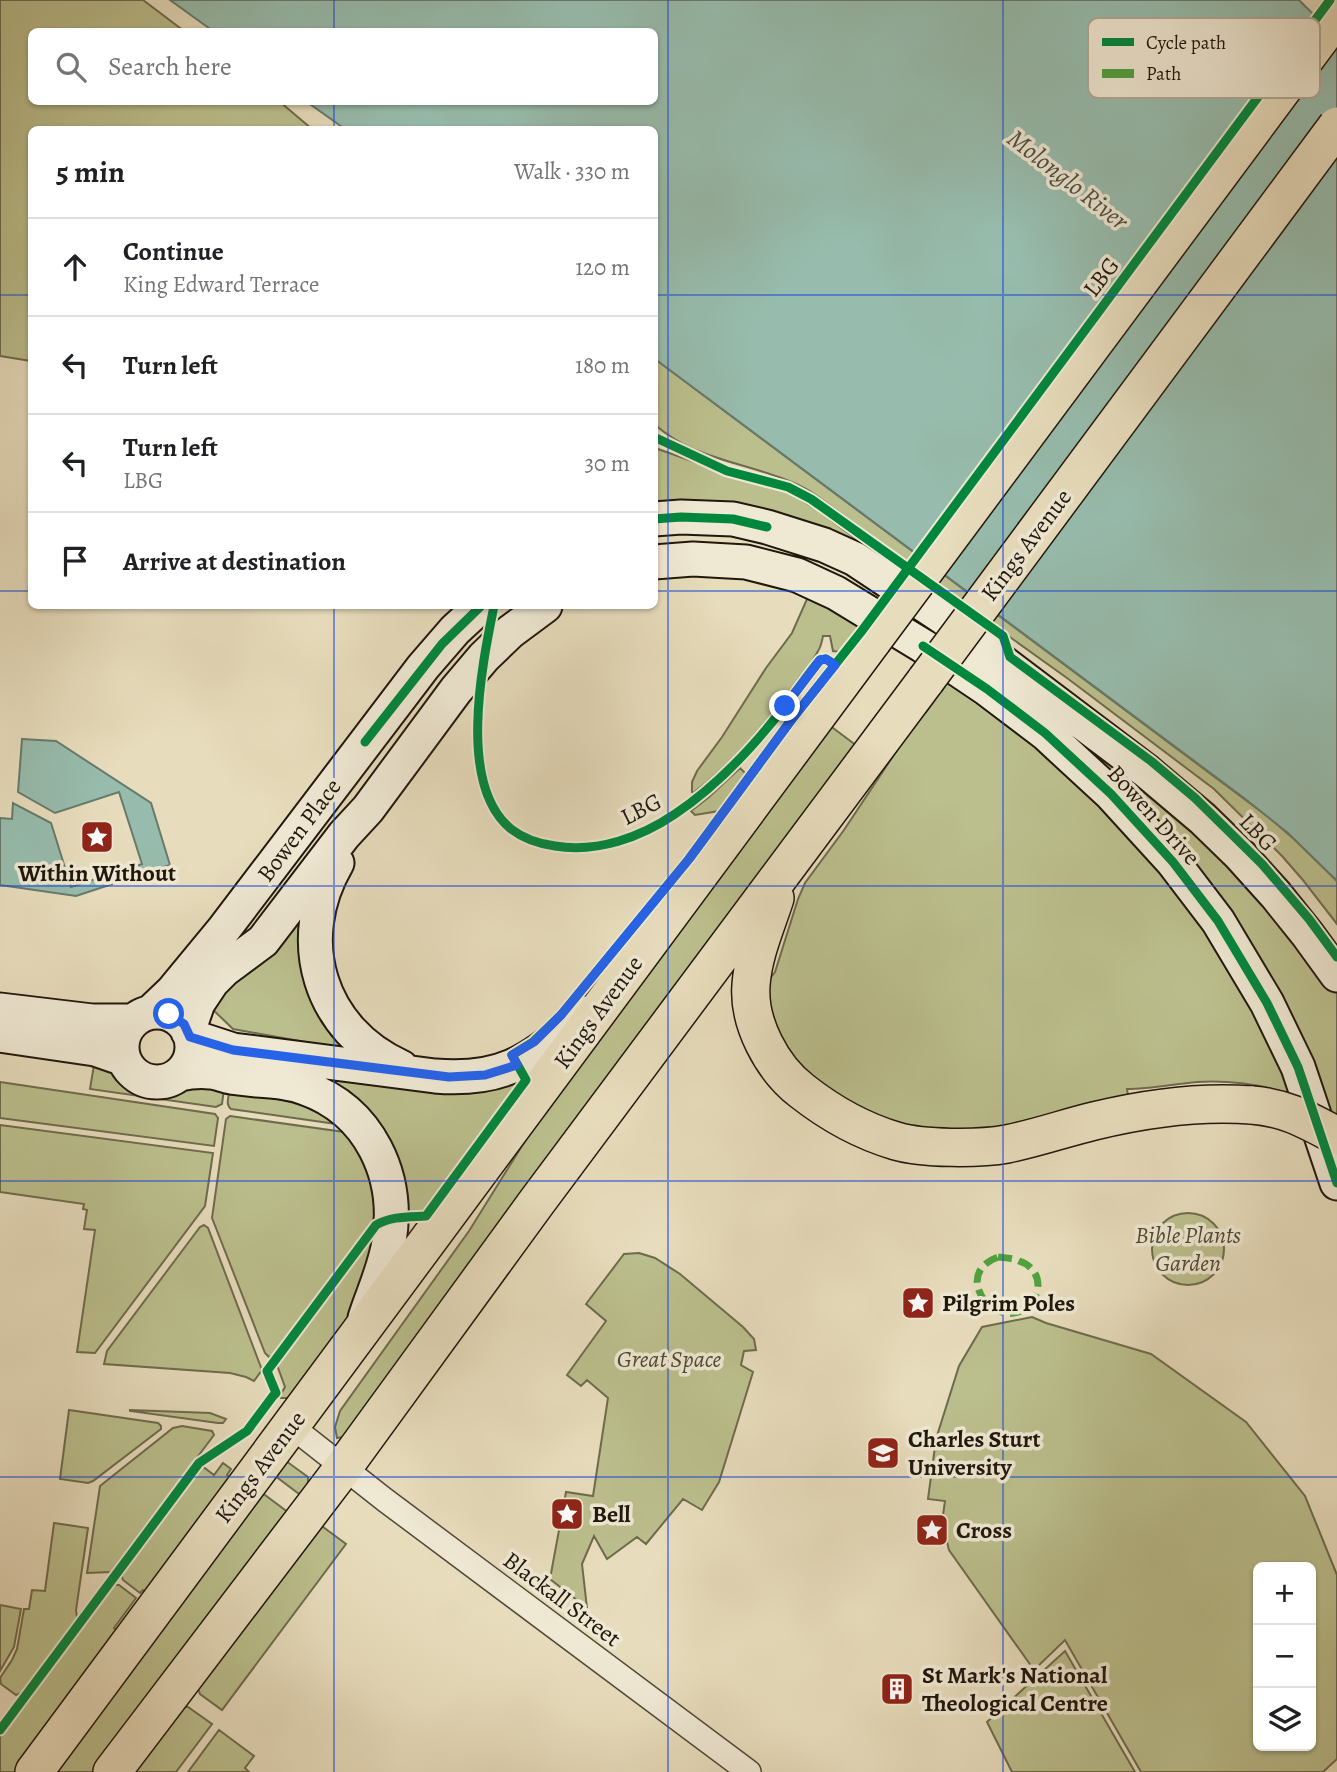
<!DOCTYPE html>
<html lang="en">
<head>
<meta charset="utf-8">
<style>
  :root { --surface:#fff; --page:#f6f6f6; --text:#202124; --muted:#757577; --line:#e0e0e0 }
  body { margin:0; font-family:Alegreya,serif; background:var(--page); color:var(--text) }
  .controls { position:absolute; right:21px; bottom:21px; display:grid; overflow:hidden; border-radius:10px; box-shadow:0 2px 5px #0004 }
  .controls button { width:63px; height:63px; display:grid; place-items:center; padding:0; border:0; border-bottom:2px solid var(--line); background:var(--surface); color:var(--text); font:35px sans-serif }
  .stop { position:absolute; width:21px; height:21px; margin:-16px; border:5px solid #2563eb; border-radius:50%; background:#fff }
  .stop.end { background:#2563eb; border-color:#fff; box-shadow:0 2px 7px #0008 }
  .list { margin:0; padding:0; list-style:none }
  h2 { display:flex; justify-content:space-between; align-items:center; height:91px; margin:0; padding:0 28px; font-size:30px }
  h2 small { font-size:23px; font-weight:400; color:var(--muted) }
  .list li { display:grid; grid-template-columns:46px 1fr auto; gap:21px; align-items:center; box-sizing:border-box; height:98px; padding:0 28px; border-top:2px solid var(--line) }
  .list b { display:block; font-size:26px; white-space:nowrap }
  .list p { margin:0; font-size:23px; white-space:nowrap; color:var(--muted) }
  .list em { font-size:23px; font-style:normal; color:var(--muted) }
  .icon { flex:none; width:38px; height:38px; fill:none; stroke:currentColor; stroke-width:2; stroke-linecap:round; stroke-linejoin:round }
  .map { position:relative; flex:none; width:1337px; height:1772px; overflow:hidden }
  .search { position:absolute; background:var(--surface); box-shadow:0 2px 5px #0004; left:28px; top:28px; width:630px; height:77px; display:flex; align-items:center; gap:18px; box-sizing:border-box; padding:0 24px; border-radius:10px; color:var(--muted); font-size:26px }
  .panel { position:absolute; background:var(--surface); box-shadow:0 2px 5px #0004; left:28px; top:126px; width:630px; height:483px; border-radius:10px }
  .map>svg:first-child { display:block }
</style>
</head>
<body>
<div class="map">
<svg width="1337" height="1772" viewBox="0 0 1337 1772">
  <rect width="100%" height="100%" fill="#e7dcbc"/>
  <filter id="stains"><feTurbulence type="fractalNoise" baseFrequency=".00286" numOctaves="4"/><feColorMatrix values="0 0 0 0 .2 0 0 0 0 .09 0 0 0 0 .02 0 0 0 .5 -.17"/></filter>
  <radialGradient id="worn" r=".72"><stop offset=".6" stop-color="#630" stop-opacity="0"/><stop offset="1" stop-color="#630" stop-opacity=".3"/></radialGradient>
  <path fill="#bbbf8d" stroke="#6e6b4d" stroke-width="2" fill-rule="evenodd" d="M0 0H143L184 31 32 32V102H280L312 129 32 130 31 361 0 356Z
    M655 359 1267 816 1294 839 1337 881V924L1302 879 1282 856 1214 789 1067 678 961 602 813 493C775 470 731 466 691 448 678 442 666 434 655 425Z
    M655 448 723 472 788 492 816 509 896 569 655 514Z
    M812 597 861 625 840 652 833 651 830 636H823C822 641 821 647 818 651 813 662 803 672 796 682 766 722 734 763 693 793L692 792V782L697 771 722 737 766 668 792 633 807 599Z
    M948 681 1028 729 1192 899 1299 1097C1266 1085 1232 1080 1197 1082 1174 1084 1150 1089 1127 1089L1128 1095 995 1128 957 1131 895 1125 838 1101 784 1051 764 986 775 972 798 899 805 883 844 830 923 711 926 712Z
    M1021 683 1142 774 1337 983V1120L1328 1114 1085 749Z
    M825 722 861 749 343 1437 337 1438 335 1427 340 1411 469 1231 563 1080Z
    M740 768 747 775 719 811 695 815 691 811 709 797Z
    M302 911 347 1046 344 1049 233 1029 207 1004Z
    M94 1065 119 1074 134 1087 148 1092H164L186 1084 224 1089 222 1104 216 1107 90 1089Z
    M318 1078 520 1079 521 1082 426 1212 404 1213Z
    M0 1082 215 1114 218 1118 214 1146 0 1118Z
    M229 1093C271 1098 301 1098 336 1124L231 1109C226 1105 228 1099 229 1093Z
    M230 1116 344 1132C362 1151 385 1197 372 1223L274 1355 269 1357 265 1353 212 1218 226 1119Z
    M0 1125 213 1153 205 1206 95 1353 77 1352 95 1230 84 1229 87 1210 83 1209 84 1204 0 1192Z
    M1152 1249a36 36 0 1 1 72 0a36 36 0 1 1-72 0Z
    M204 1225 208 1228 262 1370 254 1381 246 1377 230 1373 104 1364 107 1351 200 1227Z
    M379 1228 371 1274 321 1366 289 1398H281V1394L285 1387 277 1365Z
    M639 1253 655 1258 680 1274 743 1327 754 1339 756 1350 744 1351 741 1365 753 1372 719 1482 702 1510 683 1499 646 1544 637 1537 607 1559 594 1536 582 1564 587 1608 550 1579 566 1492 593 1496 608 1398 587 1380 581 1386 567 1375 606 1321 586 1304 624 1254Z
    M1032 1317 1046 1323 1151 1354 1246 1422 1305 1496 1337 1575V1759L1323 1772H1141L1065 1640 1034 1670 949 1550 942 1522 945 1501 928 1499 936 1439 959 1366 982 1327ZM1311 1567V1746H1258V1567Z
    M69 1410 158 1423 161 1426V1429L93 1481 88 1483 60 1479Z
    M130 1410 210 1413 226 1419 223 1423H218L130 1411Z
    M182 1426 212 1431 214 1435 111 1572 87 1573 100 1486 173 1428Z
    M286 1461 308 1477V1486L305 1493 299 1494 274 1475Z
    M223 1463 231 1469 227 1475 233 1480 150 1595 143 1590 140 1593 123 1580 121 1574 202 1466 214 1475Z
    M261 1492 289 1513 97 1772H53Z
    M54 1523 88 1528 76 1610 77 1618 21 1693 16 1695 1 1684 0 1678 12 1660 17 1649 24 1609H29L32 1590 45 1591Z
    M319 1524 346 1544 222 1710 200 1694 197 1686Z
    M115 1585H119L136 1598 114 1628 118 1631 19 1772H0V1737L112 1587Z
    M0 1605 21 1609 14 1647 0 1671Z
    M1065 1651 1135 1772H1012L987 1722Z
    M183 1707H188L212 1724 176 1772H131Z
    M219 1730 254 1756 245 1768 249 1772H188Z"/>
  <path fill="#97bcad" stroke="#677a6d" stroke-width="2" d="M170 0H1299L1311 12 1337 33V881L1288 833 1244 798 655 359 654 130 345 129 307 102H654V32L213 31Z
    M22 739 56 741 151 803 170 865 76 896 0 885V818L12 819 13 803 51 823 71 887 142 864 119 792 55 813 18 792Z"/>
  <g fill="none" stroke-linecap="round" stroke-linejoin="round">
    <defs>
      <path id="minor" d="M291 1426 385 1500 749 1772"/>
      <path id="secondary" d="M654 519 681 517 733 519 767 527 824 545 855 559 944 618 1145 770 1203 819 1240 855 1276 895 1308 935 1337 975
        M654 562 693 559 746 562 797 575 836 593 923 646 987 689 1045 733 1111 794 1173 862 1218 921 1267 1003 1298 1067 1337 1183
        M337 863C292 940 319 1030 401 1067
        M0 1010 92 1021H133
        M151 1012 172 992 224 929 423 667 455 630 481 606
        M122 1047a35 35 0 1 1 70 0a35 35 0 1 1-70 0Z
        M188 1032 198 1003 212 982 224 970 263 941 344 835 368 809 456 690 484 657 510 632 545 606
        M0 1035 95 1049 124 1059
        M190 1036 233 1050 435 1076C510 1082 533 1056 588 1013
        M179 1074C189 1072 200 1071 210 1072 217 1072 224 1076 231 1077 240 1078 249 1079 257 1080 273 1081 289 1082 305 1088 370 1111 400 1176 389 1242 385 1268 373 1293 365 1318"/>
      <path id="primary" d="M775 898C766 926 753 955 751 985 748 1023 772 1068 802 1091 830 1113 862 1131 896 1141 923 1149 979 1149 1007 1144 1037 1138 1065 1128 1094 1121 1147 1108 1199 1101 1252 1105
        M34 1772 873 640
        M112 1772 343 1468 536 1203 926 680"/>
    </defs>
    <use href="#minor" stroke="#524839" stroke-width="26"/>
    <use href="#secondary" stroke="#20170d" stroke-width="37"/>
    <use href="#primary" stroke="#20170d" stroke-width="40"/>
    <use href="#minor" stroke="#efe8d3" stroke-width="23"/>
    <use href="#secondary" stroke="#efe8d3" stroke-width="33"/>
    <use href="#primary" stroke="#e7dcbc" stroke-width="37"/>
    <defs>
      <path id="primary-bridge" d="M873 640 1337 16
        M926 680 1337 126
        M1252 1105C1287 1108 1307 1120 1337 1136"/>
    </defs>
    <use href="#primary-bridge" stroke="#20170d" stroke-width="40" stroke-linecap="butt"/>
    <use href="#primary-bridge" stroke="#e7dcbc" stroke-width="37"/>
    <path stroke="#50a13e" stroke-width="7" stroke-dasharray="14 7" stroke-linecap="butt" d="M998 1257C1005 1258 1013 1258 1019 1261 1039 1267 1044 1289 1030 1304 1000 1337 948 1275 998 1257Z"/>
    <defs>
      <path id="cycleway" d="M654 437 727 471 788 487 811 499 1003 636 1010 657 1151 761 1195 798 1262 864 1309 919 1337 957
        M654 519 681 517 733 519 767 527
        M494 606C482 665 457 785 511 829 524 839 540 844 555 846 598 853 641 837 675 814 720 784 756 744 788 702 799 688 809 673 820 660L826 659 835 665
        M923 646 987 689 1045 733 1111 794 1173 862 1218 921 1267 1003 1298 1067 1337 1183
        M365 742 442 644 481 606
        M0 1730 199 1463 247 1431 273 1396 276 1393 267 1371 376 1225C391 1216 409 1217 426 1216L526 1080 512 1055 533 1042 561 1015 689 859 792 719 861 632 1330 0"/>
    </defs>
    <use href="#cycleway" stroke="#efe8d3" stroke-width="13"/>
    <use href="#cycleway" stroke="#00873e" stroke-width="9"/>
  </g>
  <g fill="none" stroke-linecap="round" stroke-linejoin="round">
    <path stroke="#2563eb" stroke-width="9" d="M169 1014 184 1024 190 1037 233 1050 449 1077 485 1075 517 1065 512 1055 534 1042 561 1015 689 859 792 719 835 665 826 659 820 660 785 706"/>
  </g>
  <path fill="none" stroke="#1d4ed8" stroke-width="2" stroke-opacity="0.55" d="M334 0V32M668 0V1772M1003 0V1772M334 102V130M0 295H32M654 295H1337M0 591H32M654 591H1337M334 606V1772M0 886H1337M0 1181H1337M0 1477H1337"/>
  <defs>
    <symbol id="sight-square" viewBox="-11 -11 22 22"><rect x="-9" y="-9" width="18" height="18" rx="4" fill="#8f2418" stroke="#efe8d3"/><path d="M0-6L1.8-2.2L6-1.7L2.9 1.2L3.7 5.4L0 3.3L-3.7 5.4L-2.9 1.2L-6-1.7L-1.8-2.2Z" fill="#fff"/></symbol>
    <symbol id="university-square" viewBox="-11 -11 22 22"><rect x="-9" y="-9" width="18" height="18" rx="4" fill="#8f2418" stroke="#efe8d3"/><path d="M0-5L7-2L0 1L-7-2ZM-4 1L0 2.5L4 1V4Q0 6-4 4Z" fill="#fff"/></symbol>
    <symbol id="building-square" viewBox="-11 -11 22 22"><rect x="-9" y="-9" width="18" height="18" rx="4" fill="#8f2418" stroke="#efe8d3"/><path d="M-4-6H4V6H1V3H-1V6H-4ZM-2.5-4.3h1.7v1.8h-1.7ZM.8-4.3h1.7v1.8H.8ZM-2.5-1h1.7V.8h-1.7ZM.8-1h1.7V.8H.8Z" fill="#fff"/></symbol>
  </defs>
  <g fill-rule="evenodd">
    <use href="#sight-square" x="78" y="818" width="38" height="38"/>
    <use href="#sight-square" x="899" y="1284" width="38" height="38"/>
    <use href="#university-square" x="864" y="1434" width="38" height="38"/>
    <use href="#sight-square" x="548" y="1495" width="38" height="38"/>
    <use href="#sight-square" x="913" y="1511" width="38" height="38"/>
    <use href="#building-square" x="878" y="1670" width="38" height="38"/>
  </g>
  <g text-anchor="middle" stroke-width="7" stroke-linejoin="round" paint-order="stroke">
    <g font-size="24" fill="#20170d" stroke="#efe8d3">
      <text transform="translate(1101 277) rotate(-53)" y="8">LBG</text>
      <text transform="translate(1026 545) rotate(-53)" y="8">Kings Avenue</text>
      <text transform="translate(641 809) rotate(-27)" y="8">LBG</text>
      <text transform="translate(1154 815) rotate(48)" y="8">Bowen Drive</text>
      <text transform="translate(299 830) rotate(-53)" y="8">Bowen Place</text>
      <text transform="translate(1258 832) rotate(46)" y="8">LBG</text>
      <text transform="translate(598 1012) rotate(-54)" y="8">Kings Avenue</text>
      <text transform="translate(260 1467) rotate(-53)" y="8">Kings Avenue</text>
      <text transform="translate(562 1599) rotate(37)" y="8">Blackall Street</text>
    </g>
    <g font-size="24" font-weight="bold" fill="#20170d" stroke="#efe8d3" text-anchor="start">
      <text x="97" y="881" text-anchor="middle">Within Without</text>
      <text x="942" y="1311">Pilgrim Poles</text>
      <text x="908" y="1447">Charles Sturt<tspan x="908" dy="28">University</tspan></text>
      <text x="592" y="1522">Bell</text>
      <text x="956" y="1538">Cross</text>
      <text x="922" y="1683">St Mark's National<tspan x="922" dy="28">Theological Centre</tspan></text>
    </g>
    <g font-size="24" font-style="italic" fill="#4e4933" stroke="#efe8d3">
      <text x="1188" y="1243">Bible Plants<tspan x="1188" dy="28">Garden</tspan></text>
      <text x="669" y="1367">Great Space</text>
    </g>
    <g font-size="26" font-style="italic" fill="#4a5145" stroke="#efe8d3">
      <text transform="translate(1068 179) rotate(38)" y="9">Molonglo River</text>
    </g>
  </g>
  <rect x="1088" y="18" width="232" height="80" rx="10" fill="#efe8d3" stroke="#b1a998" stroke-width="2"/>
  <rect x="1102" y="38" width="32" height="8" fill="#00873e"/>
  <rect x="1102" y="69" width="32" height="9" fill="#50a13e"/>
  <g font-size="19" fill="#20170d">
    <text x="1146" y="49">Cycle path</text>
    <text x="1146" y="80">Path</text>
  </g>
  <rect width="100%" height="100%" filter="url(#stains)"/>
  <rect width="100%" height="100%" fill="url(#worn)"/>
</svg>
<div class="controls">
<button>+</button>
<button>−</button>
<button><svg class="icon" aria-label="layers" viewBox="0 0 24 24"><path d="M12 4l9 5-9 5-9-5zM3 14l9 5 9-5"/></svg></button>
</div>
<div class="stop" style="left:169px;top:1014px"></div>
<div class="stop end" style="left:785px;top:706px"></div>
<div class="search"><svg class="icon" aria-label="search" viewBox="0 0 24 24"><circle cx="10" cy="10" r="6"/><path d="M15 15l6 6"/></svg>Search here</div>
<section class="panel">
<h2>5 min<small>Walk · 330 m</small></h2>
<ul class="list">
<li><svg class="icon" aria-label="ahead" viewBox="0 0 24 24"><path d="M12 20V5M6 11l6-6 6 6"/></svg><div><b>Continue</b><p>King Edward Terrace</p></div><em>120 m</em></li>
<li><svg class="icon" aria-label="left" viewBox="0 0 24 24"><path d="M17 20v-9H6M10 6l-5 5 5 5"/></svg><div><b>Turn left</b></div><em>180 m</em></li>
<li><svg class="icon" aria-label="left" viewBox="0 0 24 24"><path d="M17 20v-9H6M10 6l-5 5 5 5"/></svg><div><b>Turn left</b><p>LBG</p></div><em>30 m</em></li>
<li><svg class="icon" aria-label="arrive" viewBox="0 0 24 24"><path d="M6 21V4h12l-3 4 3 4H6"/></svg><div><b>Arrive at destination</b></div></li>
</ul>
</section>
</div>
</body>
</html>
